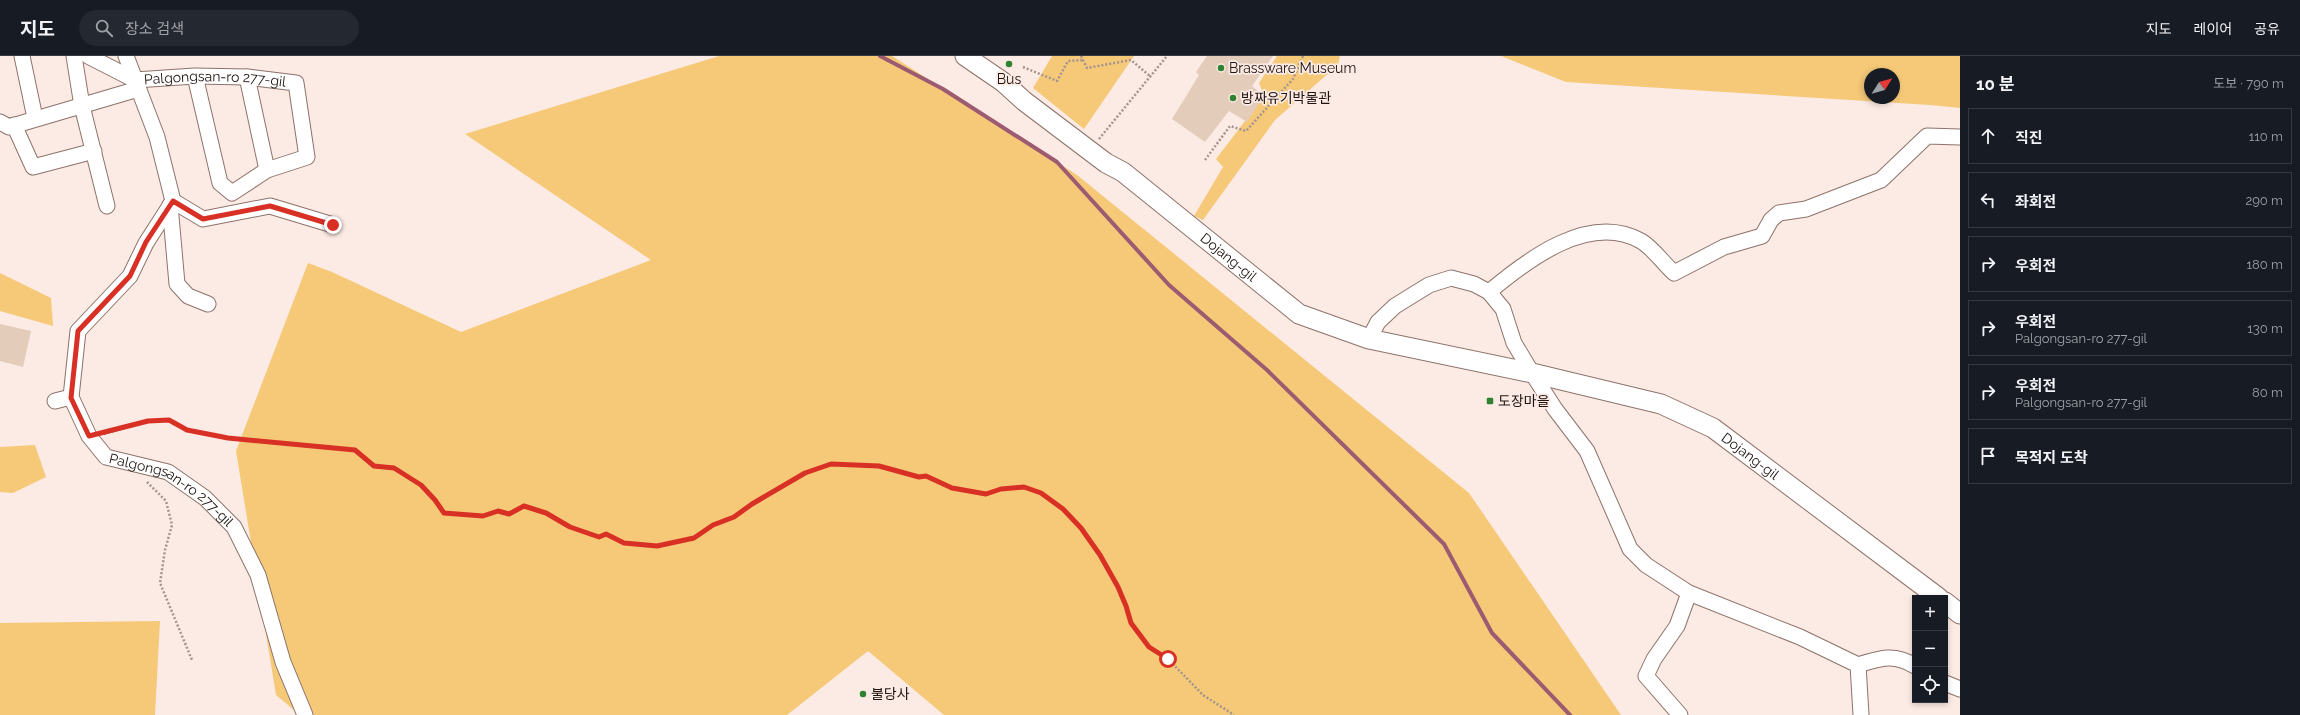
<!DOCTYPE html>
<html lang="ko">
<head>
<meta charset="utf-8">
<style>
  :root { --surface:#171b24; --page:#242831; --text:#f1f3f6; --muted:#9ea1a6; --line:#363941 }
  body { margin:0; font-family:Raleway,"Noto Sans KR",sans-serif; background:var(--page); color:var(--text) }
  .controls { position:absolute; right:12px; bottom:12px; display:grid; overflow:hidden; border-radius:0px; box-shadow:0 2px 6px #0003 }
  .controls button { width:36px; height:36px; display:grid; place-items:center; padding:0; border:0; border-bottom:1px solid var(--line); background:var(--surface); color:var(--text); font:20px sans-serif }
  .compass { position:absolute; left:1864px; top:12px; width:36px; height:36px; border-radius:50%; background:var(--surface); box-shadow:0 2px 6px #0003; rotate:53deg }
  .stop { position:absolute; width:12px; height:12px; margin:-9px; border:3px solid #d93025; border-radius:50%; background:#fff }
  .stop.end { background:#d93025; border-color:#fff; box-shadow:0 1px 4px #0008 }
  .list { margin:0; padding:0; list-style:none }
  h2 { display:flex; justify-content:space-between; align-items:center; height:52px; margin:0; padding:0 16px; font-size:17px }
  h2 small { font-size:13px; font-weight:400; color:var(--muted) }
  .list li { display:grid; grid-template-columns:26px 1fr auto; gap:12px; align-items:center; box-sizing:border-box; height:56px; margin:0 8px 8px; padding:0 8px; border:1px solid var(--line); border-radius:0px }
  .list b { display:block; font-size:15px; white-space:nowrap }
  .list p { margin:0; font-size:13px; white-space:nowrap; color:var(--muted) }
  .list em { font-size:13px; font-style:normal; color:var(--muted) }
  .icon { flex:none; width:22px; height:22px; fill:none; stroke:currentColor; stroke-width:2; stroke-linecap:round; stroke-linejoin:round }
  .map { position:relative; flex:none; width:1960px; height:659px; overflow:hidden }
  header { display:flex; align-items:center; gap:24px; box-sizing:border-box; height:56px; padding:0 20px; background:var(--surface); border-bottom:1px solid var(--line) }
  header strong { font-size:19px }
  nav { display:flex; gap:22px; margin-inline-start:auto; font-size:14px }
  .search { width:280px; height:36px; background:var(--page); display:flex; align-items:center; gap:10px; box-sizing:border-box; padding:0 14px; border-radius:22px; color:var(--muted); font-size:15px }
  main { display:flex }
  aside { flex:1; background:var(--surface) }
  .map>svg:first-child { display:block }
</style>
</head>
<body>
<header>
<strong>지도</strong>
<div class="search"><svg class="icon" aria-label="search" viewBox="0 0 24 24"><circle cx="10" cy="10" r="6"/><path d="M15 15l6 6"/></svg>장소 검색</div>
<nav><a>지도</a><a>레이어</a><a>공유</a></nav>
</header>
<main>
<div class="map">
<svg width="1960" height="659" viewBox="0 0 1960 659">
  <rect width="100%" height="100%" fill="#fceae4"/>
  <path fill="#f6c978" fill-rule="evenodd" d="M719 0H892L1077 119 1469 437 1621 659H944L868 595 787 659H300L276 639 236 395 308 207 332 216 461 276 651 204 465 78Z
    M1052 0H1134L1084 73 1033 32Z
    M1277 0H1340L1338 9 1275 64 1203 164 1194 160 1223 111 1216 103 1264 40 1259 27Z
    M1501 0H1960V52L1930 49 1566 26ZM1870 18H1894V42H1870Z
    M0 217 51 242 53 270 0 255Z
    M35 389 46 421 13 437 0 436V391Z
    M160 565 155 659H0V567Z"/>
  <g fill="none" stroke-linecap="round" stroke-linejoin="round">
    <path stroke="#9c5b70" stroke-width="4" d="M880 0 943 33 1057 106 1169 229 1267 314 1444 488 1492 577 1570 659"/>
  </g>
  <path fill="#e3ccba" d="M1207 0H1273L1252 30 1264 40 1247 66 1229 55 1205 86 1172 63 1199 19 1196 16Z
    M0 268 31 275 23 311 0 305Z"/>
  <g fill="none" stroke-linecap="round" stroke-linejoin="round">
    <defs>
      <g id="minor">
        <path d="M22 0 35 62"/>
        <path d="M74 0 82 50 107 150"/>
        <path id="s1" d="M88 0 135 24 195 20 247 21 296 27 307 101 267 114 232 137 220 127 195 20"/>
        <path id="s2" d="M126 0 157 81 173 145 146 187 130 220 78 275 71 341 89 380 106 401 168 416 205 442 234 471 258 519 283 606 305 659"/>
        <path d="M247 21 267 114"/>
        <path d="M0 66 9 71 138 33"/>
        <path d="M14 69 33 111 94 95"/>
        <path d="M173 145 203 163 270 150 333 169"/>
        <path d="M170 149 177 228 188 240 208 248"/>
        <path d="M1489 236C1527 204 1589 156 1641 185 1653 192 1663 207 1674 217L1724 191 1762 180 1771 164 1779 157 1806 153 1881 124 1927 80 1960 81"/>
        <path d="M1369 283 1378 266 1395 250 1429 229 1451 222 1474 228 1489 236 1503 253 1514 287 1532 317 1555 353 1587 395 1630 493 1646 509 1689 537 1800 581 1858 609 1861 659"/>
        <path d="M55 345 71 341"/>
        <path d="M1858 609C1880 602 1894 597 1915 610"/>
        <path d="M1945 627 1960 633"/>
        <path d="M1680 659 1646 620 1654 603 1677 570 1689 537"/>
      </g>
      <g id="tertiary">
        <path id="s3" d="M965 0 1003 26 1024 45 1106 107 1123 116 1299 258 1369 283 1532 317 1661 348 1713 372 1939 542"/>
        <path d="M1945 546 1960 558"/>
      </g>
    </defs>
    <use href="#minor" stroke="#8d736a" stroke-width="17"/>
    <use href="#tertiary" stroke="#8d736a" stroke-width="21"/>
    <path stroke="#a3948f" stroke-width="2.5" stroke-dasharray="2 2" stroke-linecap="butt" d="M1081 0 1087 12 1131 4 1151 21
      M1023 11 1057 25 1068 5 1083 4
      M1099 83 1167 0
      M1205 104 1230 70 1246 75 1293 23 1303 0
      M104 378 148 365 169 364 187 374 228 382 355 394 374 410 394 411 421 429 435 444 444 457 483 460 498 455 509 458 524 450 546 457 570 471 599 481 606 478 624 487 657 490 695 482 713 469 734 461 751 448 805 417 831 408 879 410 919 421 926 420 952 432 986 438 1001 433 1024 431 1041 437 1063 453 1081 472 1100 499 1118 531 1126 550 1131 567 1149 591 1168 603 1203 639 1234 659
      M147 426 166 445 172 469 165 494 160 527 192 604"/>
    <use href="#minor" stroke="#fff" stroke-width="15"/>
    <use href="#tertiary" stroke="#fff" stroke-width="19"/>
  </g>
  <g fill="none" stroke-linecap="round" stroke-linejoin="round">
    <path stroke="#d93025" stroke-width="5" d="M333 169 270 150 203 163 173 145 146 186 130 220 78 275 71 342 89 380 148 365 169 364 187 374 228 382 355 394 374 410 394 412 421 429 435 444 444 457 483 460 498 455 509 458 524 450 546 457 570 471 599 481 606 478 624 487 657 490 694 482 713 469 734 461 752 448 805 417 831 408 879 410 919 421 926 420 952 432 986 438 1001 433 1024 431 1041 437 1063 453 1081 472 1100 499 1118 531 1126 550 1131 567 1149 591 1168 603"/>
  </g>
  <g fill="#2f8330" stroke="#fceae4" stroke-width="1.5">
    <circle cx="1009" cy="8" r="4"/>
    <circle cx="1221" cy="12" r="4"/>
    <circle cx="1233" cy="42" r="4"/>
    <rect x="1486" y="341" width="8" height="8" rx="2"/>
    <circle cx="863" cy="638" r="4"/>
  </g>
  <g text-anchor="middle" stroke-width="3.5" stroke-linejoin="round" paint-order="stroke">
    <g font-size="14" fill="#1e1411" stroke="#fceae4" text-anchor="start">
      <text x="1229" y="17">Brassware Museum</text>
      <text x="1009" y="28" text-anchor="middle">Bus</text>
      <text x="1241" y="47">방짜유기박물관</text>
      <text x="1498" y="350">도장마을</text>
      <text x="871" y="643">불당사</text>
    </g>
    <g font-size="14" fill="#1e1411" stroke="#fceae4">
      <text dy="5" stroke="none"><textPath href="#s1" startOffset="133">Palgongsan-ro 277-gil</textPath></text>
      <text dy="5" stroke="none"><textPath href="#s3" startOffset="332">Dojang-gil</textPath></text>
      <text dy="5" stroke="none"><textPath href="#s3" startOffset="900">Dojang-gil</textPath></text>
      <text dy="5" stroke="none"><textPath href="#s2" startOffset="526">Palgongsan-ro 277-gil</textPath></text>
    </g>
  </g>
</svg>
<div class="controls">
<button>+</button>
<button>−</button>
<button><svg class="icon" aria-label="locate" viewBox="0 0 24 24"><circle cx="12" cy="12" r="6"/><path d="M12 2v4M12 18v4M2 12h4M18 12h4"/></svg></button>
</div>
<svg class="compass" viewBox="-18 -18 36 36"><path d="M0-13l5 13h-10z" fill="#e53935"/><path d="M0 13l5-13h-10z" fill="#9ea1a6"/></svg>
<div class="stop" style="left:1168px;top:603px"></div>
<div class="stop end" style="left:333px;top:169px"></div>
</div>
<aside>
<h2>10 분<small>도보 · 790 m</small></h2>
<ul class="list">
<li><svg class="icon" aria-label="ahead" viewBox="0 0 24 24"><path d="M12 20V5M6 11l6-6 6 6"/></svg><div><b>직진</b></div><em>110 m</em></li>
<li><svg class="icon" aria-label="left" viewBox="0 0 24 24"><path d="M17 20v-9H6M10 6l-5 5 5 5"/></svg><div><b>좌회전</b></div><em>290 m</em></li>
<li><svg class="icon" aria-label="right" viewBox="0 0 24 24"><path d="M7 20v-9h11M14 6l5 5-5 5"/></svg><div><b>우회전</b></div><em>180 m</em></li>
<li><svg class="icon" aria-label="right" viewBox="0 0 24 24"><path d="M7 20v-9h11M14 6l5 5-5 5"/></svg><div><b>우회전</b><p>Palgongsan-ro 277-gil</p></div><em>130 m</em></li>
<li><svg class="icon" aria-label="right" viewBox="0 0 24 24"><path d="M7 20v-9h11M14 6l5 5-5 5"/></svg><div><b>우회전</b><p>Palgongsan-ro 277-gil</p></div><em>80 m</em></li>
<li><svg class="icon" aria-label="arrive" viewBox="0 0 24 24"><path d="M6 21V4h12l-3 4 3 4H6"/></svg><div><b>목적지 도착</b></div></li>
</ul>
</aside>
</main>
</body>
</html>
